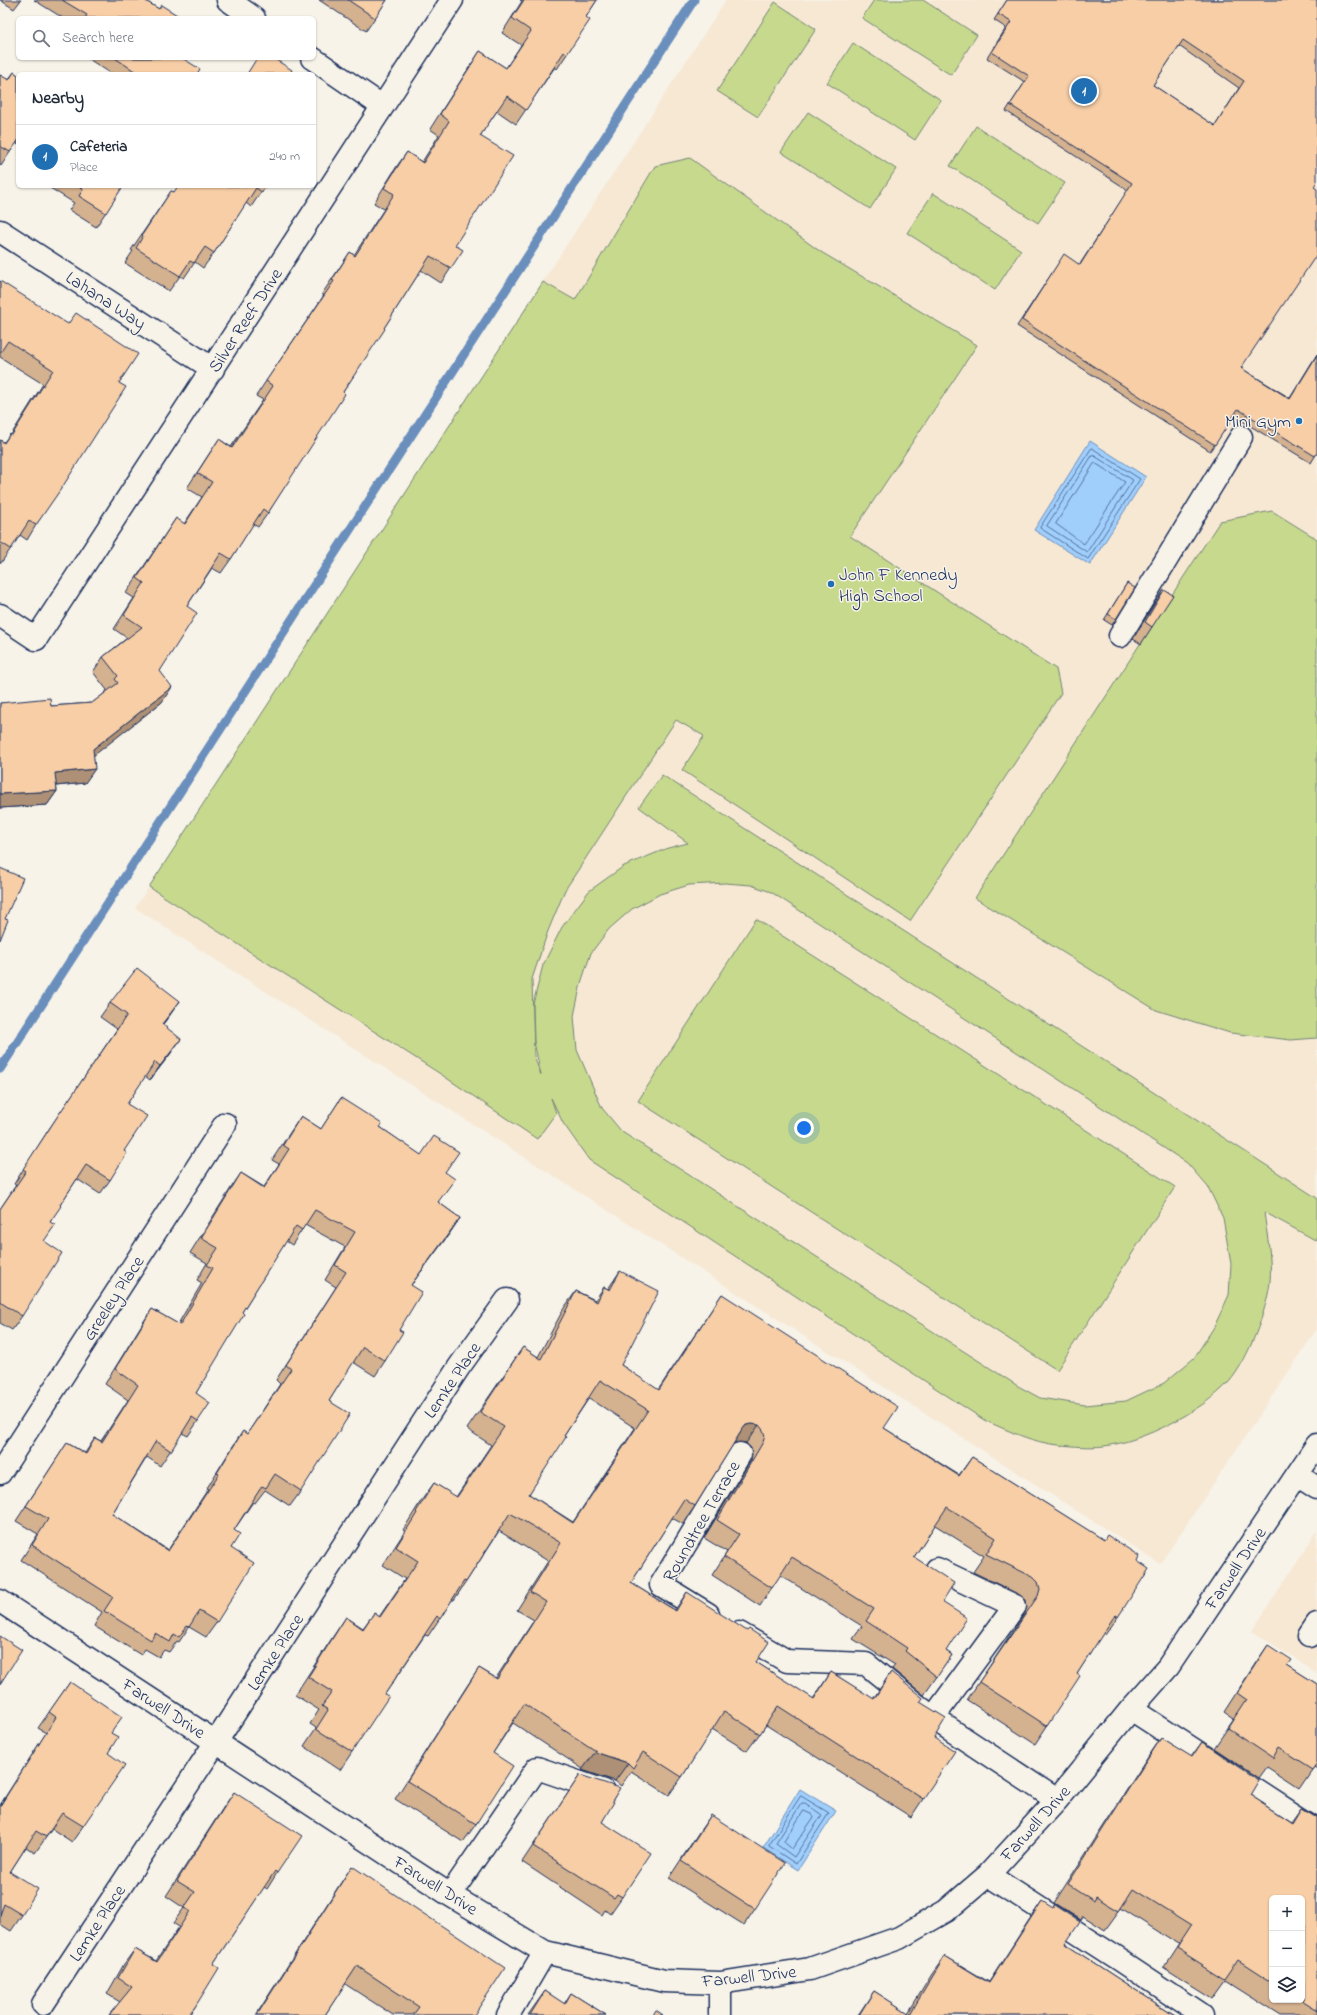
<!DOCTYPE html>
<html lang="en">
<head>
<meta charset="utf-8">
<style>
  :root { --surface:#fff; --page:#f2f2f3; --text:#1f2937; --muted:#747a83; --line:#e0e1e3; --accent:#1f6fb2 }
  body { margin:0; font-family:"Indie Flower",sans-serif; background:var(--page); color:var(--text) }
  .controls { position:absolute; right:12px; bottom:12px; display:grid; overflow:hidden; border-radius:6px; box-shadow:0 1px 3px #0004 }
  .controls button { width:36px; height:36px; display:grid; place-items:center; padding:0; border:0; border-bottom:1px solid var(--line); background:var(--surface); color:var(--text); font:20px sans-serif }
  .you { position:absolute; left:804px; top:1128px; width:14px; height:14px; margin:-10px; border:3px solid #fff; border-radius:50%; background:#1a73e8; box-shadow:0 0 0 6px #1a73e833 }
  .badge { display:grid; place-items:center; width:26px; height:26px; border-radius:50%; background:var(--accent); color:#fff; font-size:13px; font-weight:700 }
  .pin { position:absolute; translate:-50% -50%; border:2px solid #fff; box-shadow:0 1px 4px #0006 }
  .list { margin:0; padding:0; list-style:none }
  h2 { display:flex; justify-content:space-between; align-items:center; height:52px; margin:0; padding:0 16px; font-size:17px }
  h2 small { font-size:13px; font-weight:400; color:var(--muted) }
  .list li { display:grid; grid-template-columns:26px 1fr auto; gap:12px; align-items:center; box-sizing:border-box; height:64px; padding:0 16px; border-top:1px solid var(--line) }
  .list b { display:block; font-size:15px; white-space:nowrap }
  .list p { margin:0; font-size:13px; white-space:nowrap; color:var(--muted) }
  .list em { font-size:13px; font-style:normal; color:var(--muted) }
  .icon { flex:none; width:22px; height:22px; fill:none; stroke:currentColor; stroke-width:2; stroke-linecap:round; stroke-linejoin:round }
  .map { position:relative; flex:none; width:1317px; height:2015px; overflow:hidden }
  .search { position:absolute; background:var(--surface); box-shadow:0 1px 3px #0004; left:16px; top:16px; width:300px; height:44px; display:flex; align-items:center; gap:10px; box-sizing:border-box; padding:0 14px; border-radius:6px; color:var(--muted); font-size:15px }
  .panel { position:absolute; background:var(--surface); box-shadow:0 1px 3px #0004; left:16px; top:72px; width:300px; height:116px; border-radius:6px }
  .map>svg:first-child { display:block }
</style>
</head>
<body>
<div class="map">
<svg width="1317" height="2015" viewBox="0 0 1317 2015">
  <rect width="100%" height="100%" fill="#f7f3e8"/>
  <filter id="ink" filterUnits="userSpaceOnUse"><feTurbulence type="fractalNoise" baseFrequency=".025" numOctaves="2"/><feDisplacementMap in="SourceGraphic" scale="8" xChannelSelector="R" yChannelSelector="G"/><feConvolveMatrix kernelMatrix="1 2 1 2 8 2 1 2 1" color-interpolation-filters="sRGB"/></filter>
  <g filter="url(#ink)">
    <path fill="#f7e8d4" d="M726 0H1317V1329L1160 1564 135 908Z
      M1317 1531V1672L1252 1631Z"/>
    <path fill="#c7d98d" stroke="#718476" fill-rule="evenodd" d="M874 0H923L977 35 951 75 862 18Z
      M775 2 816 29 758 117 717 91Z
      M853 43 941 100 915 140 827 83Z
      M808 112 896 169 870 209 781 152Z
      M976 126 1065 183 1038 223 950 166Z
      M690 158 821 252 977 345 850 536 1056 669 1061 693 910 921 682 770 704 736 676 720 565 890 548 931 532 979 534 1056 541 1075 534 1042 533 1004 543 965 562 927 589 891 624 866 668 848 688 843 639 807 662 775 1317 1198V1241L1264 1212C1267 1235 1272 1259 1270 1282 1267 1310 1248 1360 1229 1382 1202 1411 1143 1442 1104 1446 1090 1448 1073 1446 1059 1445 1033 1443 1007 1430 984 1420L589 1160 563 1123 551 1098 556 1113 537 1139 442 1075 149 887 543 282 575 300 655 166ZM725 883 751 885 771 892 1187 1163 1208 1187 1223 1218 1231 1264 1229 1295 1214 1327 1194 1358 1164 1383 1126 1401 1085 1405 1040 1398 1018 1386 622 1132 602 1108 577 1050 574 1016 581 983 591 953 609 929 632 909 660 894 689 885Z
      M933 193 1021 250 995 290 907 233Z
      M1272 511 1317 539V1038L1291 1040 1230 1033 1156 1010 975 898 1220 521Z
      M756 919 1175 1187 1057 1370 638 1101Z"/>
    <path fill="#a1cffc" stroke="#6b8fbd" d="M1090 441 1146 477 1090 565 1034 530Z
      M800 1789 836 1811 798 1870 763 1848Z"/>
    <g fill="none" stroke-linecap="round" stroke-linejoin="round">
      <path stroke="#516f9d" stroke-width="1" d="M1092 448 1140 479 1088 559 1040 528Z
        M1093 455 1133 480 1087 552 1047 526Z
        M1095 463 1125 482 1084 544 1056 524Z
        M801 1796 829 1813 796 1864 769 1846Z
        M802 1803H805L822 1815 794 1857 776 1844Z
        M804 1811 813 1815 814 1817 792 1849 784 1842Z"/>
      <path stroke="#6b8fbd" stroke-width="9" d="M0 1069 694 0"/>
      <defs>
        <path id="minor" d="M228 0 254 18
          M312 58 382 106
          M0 231 213 369
          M0 615 36 639 452 0
          M1120 636 1241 437
          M0 1473 225 1124
          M1297 1475 1317 1488
          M0 1601 450 1895 545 1952 664 1981 720 1983 810 1969 899 1938 946 1911 988 1875 1057 1800 1131 1709 1168 1667 1317 1445
          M708 1614 661 1585 740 1454
          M739 1633 787 1661 866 1664 933 1718 1057 1800
          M1309 1636 1317 1624
          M1131 1709 1317 1830
          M933 1718 1015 1606 937 1569
          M988 1875 1118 1959 1202 2015
          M450 1895 537 1768 604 1791
          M720 1983V2015
          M43 2004 216 1742 459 1367 507 1300
          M508 2015 545 1952"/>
      </defs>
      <use href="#minor" stroke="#1b2f5e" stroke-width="25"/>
      <use href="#minor" stroke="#f7f3e8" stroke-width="22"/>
    </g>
    <path fill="#d4b18f" stroke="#1b2f5e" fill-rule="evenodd" d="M0 0H21L14 9Z
      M34 0H144L159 9 182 18H63Z
      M319 0H387L366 31Z
      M520 0H597L586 17 567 54 557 69 555 67 516 124 497 111 480 136 455 245 451 268 441 283 421 270 343 392 268 513 258 527 253 524 231 559 221 573 212 568 187 606 160 671 162 702 93 755 85 783 56 786 57 791 47 805 0 808V703L51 706 92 703 105 693 107 690 93 672 103 657 127 638 114 629 134 598 126 593 176 518 184 524 202 497 187 488 209 454 219 439 231 447 263 400 256 396 324 295 322 294 350 252 354 255 384 209 374 203 397 166 407 152 422 162 439 135 430 129 470 66 480 51 506 68 521 45 502 33 522 1Z
      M1007 0H1317L1314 187 1241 368 1290 398 1317 354V453L1311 463 1234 416 1210 451 1017 326 1060 261 1080 264 1128 190 1006 111 1025 82 987 58 1006 28 994 20ZM1179 46 1239 88 1215 126 1153 85Z
      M87 58H182L197 74H112Z
      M14 72 18 75V145L16 143 1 166 0 165V75L8 80Z
      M47 186H123L96 227 69 210 74 203Z
      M265 186 251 207 246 203 214 253 203 268 195 262 184 278 180 276 169 291 125 263 133 251 131 250 171 191 174 192Z
      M0 281 119 383 36 525 27 540 20 535 1 563 0 562V440L4 442 10 434 11 435 43 384 0 357Z
      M1127 583 1116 619 1112 625 1104 620Z
      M1164 590 1152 627 1141 644 1133 639 1153 606Z
      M110 1003 170 1015 163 1024 171 1053 150 1080 145 1076 127 1104 124 1151 110 1180 100 1194 77 1179 60 1205 50 1222 44 1241 22 1316 12 1330 0 1323V1209L16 1185 14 1184 49 1129 117 1029 100 1017Z
      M341 1098 380 1127 445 1172 438 1202 460 1218 411 1285 399 1330 385 1361 375 1376 353 1362 329 1401 301 1491 290 1506 265 1490 255 1503 253 1502 234 1530 231 1548 217 1622 206 1637 189 1627 179 1642 177 1641 169 1652 164 1650 159 1657 145 1649 141 1655 94 1626 102 1612 21 1560 38 1534 16 1521 67 1443 85 1453 95 1438 101 1441 128 1400 105 1384 142 1324 152 1309 178 1324 202 1283 197 1280 207 1263 190 1253 231 1188 241 1173 264 1187 279 1164 272 1160 291 1131 301 1116 321 1129ZM305 1225 345 1247 325 1280 336 1287 276 1380 280 1384 247 1434 243 1431 233 1446 207 1488 208 1489 168 1550 112 1514 147 1457 160 1466 182 1433 188 1436 198 1421 196 1393 242 1312 286 1241 292 1245Z
      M620 1271 621 1365 658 1390 722 1294 884 1428 959 1475 972 1457 1137 1561 1118 1617 1105 1635 1103 1633 1077 1674 1047 1726 1035 1744 967 1700 1025 1613 1027 1607 1026 1600 1020 1595 973 1572 984 1556 935 1525 914 1557 942 1602 946 1651 952 1655 924 1695 892 1669 895 1665 853 1639 862 1626 780 1575 760 1606 712 1575 727 1552 704 1538 751 1460 752 1454 751 1448 746 1443 740 1442 734 1443 695 1506 683 1524 672 1518 631 1583 675 1610 687 1592 756 1662 813 1699 831 1672 873 1699 891 1672 920 1702 934 1738 923 1799 911 1817 766 1725 747 1751 712 1729 682 1777 669 1795 631 1771 621 1786 615 1781 582 1770 583 1769 513 1723 493 1753 476 1824 463 1842 395 1799 467 1686 479 1668 496 1678 534 1620 517 1610 548 1561 499 1531 466 1582 454 1600H452L428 1636 425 1635 385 1694 352 1752 340 1770 304 1746 316 1728 310 1724 319 1710 295 1695 334 1635 346 1617 363 1628 374 1613 379 1617 405 1579 383 1565 405 1531 403 1530 421 1501 434 1483 456 1497 491 1445 467 1429 523 1347 538 1357 564 1308 576 1291 595 1300 604 1287 608 1289ZM589 1398 635 1428 573 1522 529 1494 564 1436Z
      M1268 1645 1287 1665 1317 1684V1768L1314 1766 1299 1788 1267 1767 1259 1778 1214 1748 1234 1719 1224 1712 1255 1664Z
      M70 1682 111 1733 108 1753 83 1826 72 1842 52 1829 35 1853 26 1847 10 1872 22 1915 11 1931 0 1924V1805L46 1733 38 1728Z
      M1161 1738 1191 1757 1202 1742 1250 1795 1292 1822 1302 1808 1317 1817V2015H1280L1225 1980 1212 1998 1163 1967 1178 1944 1121 1908 1105 1930 1083 1916 1081 1920 1054 1903 1148 1757ZM1272 1898 1302 2000H1272Z
      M580 1775 612 1801 602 1822 622 1897 610 1914 605 1910 602 1915 522 1862Z
      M234 1792 277 1873 267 1889 264 1887 213 1964 195 2007 189 2015H109L120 2002 107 1994 124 1964 135 1949 156 1961 179 1927 173 1923 184 1908 166 1896 223 1808Z
      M711 1815 755 1909 744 1925 669 1878 699 1832Z
      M352 1866 474 2015H393L345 1984 325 2015H256L340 1884Z
      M1042 1901 1065 1944 1174 2015H858L874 1991 908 2013 932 1974 945 1956 989 1982 1029 1920Z
      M545 1991 564 2004 571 1993 606 2015H528Z"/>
    <path fill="#ad9074" stroke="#1b2f5e" d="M172 687 162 702 83 764 93 749Z
      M95 769 85 783 45 787 55 773Z
      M57 791 47 805 0 808V794Z
      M180 1001 170 1015 152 1038 162 1024Z
      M181 1039 171 1053 150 1080 160 1066Z
      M460 1218 450 1233 400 1300 411 1285Z
      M752 1424 759 1425 746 1443 740 1442 734 1443 742 1430 746 1425Z
      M595 1752 628 1763 615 1781 582 1770Z"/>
    <path fill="#f7cea6" stroke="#1b2f5e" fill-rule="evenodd" d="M62 0H144L159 9 161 5 182 18H85L87 15Z
      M348 0H387L375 18Z
      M524 0H597L586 17 590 20 567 54 564 52 526 110 507 96 480 136 513 156 455 245 463 250 451 268 430 256 384 328 385 329 343 392 345 394 268 513 263 509 231 559 221 553 187 606 197 613 160 671 172 687 93 749 95 769 55 773 57 791 0 794V703L50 698 51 706 92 703 118 683 115 679 118 676 103 657 142 627 124 615 144 583 137 578 176 518 185 524 212 482 197 473 219 439 232 448 273 386 266 381 334 281 332 280 350 252 355 256 394 194 384 188 407 152 423 163 449 121 440 114 480 51 506 68 531 31 512 18Z
      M1007 0H1317V181L1314 187 1317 189V254L1241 368 1290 399 1317 355V453L1315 456 1238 409 1215 445 1022 320 1064 254 1080 265 1132 183 1010 105 1029 76 992 52 1011 22 998 14ZM1183 40 1244 81 1215 126 1153 85Z
      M115 58H182L200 69 197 74H139Z
      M257 58H273L292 70 290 74H247Z
      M14 72 18 75V141L10 152 0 146V75L9 80Z
      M78 186H123L106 213 79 196 83 189Z
      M178 186H265L262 192 256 188 214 253 205 247 194 263 190 261 180 276 136 248 143 236 142 235 171 191 174 192Z
      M0 281 68 324 76 313 138 354 119 383 126 387 63 486 36 525 29 521 11 549 0 542V440L4 443 10 434 12 435 53 370 8 341 0 353Z
      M1127 583 1135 588 1116 619 1108 614Z
      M1164 590 1173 595 1152 627 1145 622Z
      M0 868 23 878 5 919 8 920 0 940Z
      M137 968 180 1001 162 1024 181 1039 160 1066 155 1062 127 1104 147 1116 124 1151 127 1153 110 1180 86 1165 60 1205 61 1206 50 1222 55 1225 44 1241 62 1253 22 1316 0 1302V1209L26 1171 23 1169 59 1114 127 1015 110 1003Z
      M341 1098 382 1124 380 1127 421 1155 434 1136 459 1152 445 1172 455 1179 438 1202 460 1218 411 1285 422 1292 399 1330 403 1332 385 1361 363 1347 329 1401 350 1414 301 1491 275 1474 266 1488 262 1486 234 1530 240 1534 231 1548 254 1563 217 1622 199 1611 189 1627 187 1626 179 1637 174 1634 170 1642 155 1633 151 1640 104 1611 113 1597 32 1545 48 1519 26 1506 67 1443 86 1454 95 1438 102 1442 138 1385 115 1369 152 1309 180 1325 213 1268 207 1265 218 1248 201 1238 241 1173 264 1188 289 1149 283 1145 301 1116 321 1129ZM315 1210 355 1232 335 1265 346 1272 286 1365 291 1369 247 1434 243 1431 217 1473 219 1474 168 1551 112 1514 156 1441 171 1451 192 1417 198 1421 210 1403 196 1393 244 1314 242 1312 296 1226 302 1230Z
      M620 1271 659 1291 621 1365 659 1390 722 1294 898 1407 884 1428 959 1476 972 1457 1104 1540 1107 1535 1139 1556 1137 1561 1149 1569 1118 1617 1115 1615 1077 1674 1080 1676 1047 1726 979 1682 1038 1596 1040 1589 1038 1582 1033 1577 986 1554 996 1538 947 1507 914 1557 954 1583 942 1602 967 1618 946 1651 952 1655 937 1677 905 1651 907 1648 866 1621 874 1609 792 1557 772 1588 724 1557 739 1534 717 1520 763 1442 765 1436 763 1430 759 1425 752 1424 746 1425 742 1430 695 1506 684 1499 631 1583 676 1611 687 1592 747 1631 749 1629 769 1642 756 1662 814 1699 831 1672 874 1699 891 1672 923 1698 920 1702 946 1718 934 1738 955 1751 923 1799 778 1706 760 1734 724 1711 682 1777 643 1752 633 1768 628 1763 595 1752 596 1751 524 1704 493 1753 513 1766 476 1824 407 1781 479 1668 497 1679 546 1602 530 1592 561 1543 510 1513 466 1582 464 1581 440 1619 437 1616 385 1694 389 1696 352 1752 316 1729 328 1710 322 1706 332 1692 308 1677 346 1617 363 1629 374 1613 380 1617 418 1561 396 1547 417 1513 416 1512 434 1483 457 1497 504 1427 480 1412 523 1347 541 1359 576 1291 597 1302 604 1287 610 1290ZM600 1380 648 1410 573 1523 529 1494 566 1437 564 1436Z
      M0 1636 22 1650 0 1684Z
      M1268 1645 1291 1660 1287 1665 1317 1684V1762L1312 1769 1279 1748 1273 1759 1228 1729 1247 1700 1237 1693Z
      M70 1682 122 1717 111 1733 118 1737 108 1753 125 1765 83 1826 62 1813 46 1837 36 1831 10 1872 38 1889 22 1915 4 1904 0 1915V1806L56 1717 49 1712Z
      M1161 1738 1192 1757 1202 1742 1259 1780 1250 1795 1293 1823 1302 1808 1317 1817V2011L1299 2000H1302V1898H1272V1982L1238 1960 1225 1979 1176 1948 1191 1925 1133 1889 1119 1911 1096 1897 1094 1901 1068 1884Z
      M580 1775 620 1788 612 1801 614 1802 602 1822 651 1853 622 1897 617 1894 614 1898 533 1846Z
      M234 1792 302 1836 277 1873 275 1871 213 1964 219 1968 195 2007 188 2015H109L132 1987 118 1978 135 1949 157 1962 190 1911 184 1908 195 1892 177 1881Z
      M711 1815 785 1863 755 1909 681 1861Z
      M352 1866 505 1968 474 2015H413L419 2007 357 1966 325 2015H257Z
      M1042 1901 1053 1908 1054 1905 1080 1922 1065 1944 1174 2015H859L874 1991 910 2014 945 1956 989 1983Z
      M545 1991 565 2004 571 1993 606 2015H530Z
      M656 2010 663 2015H653Z"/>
  </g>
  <g fill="#1f6fb2" stroke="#f7f3e8" stroke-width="1.5">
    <circle cx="1299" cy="421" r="4"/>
    <circle cx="831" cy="584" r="4"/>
  </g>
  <g text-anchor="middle" stroke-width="3" stroke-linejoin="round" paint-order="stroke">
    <g font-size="18" fill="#1b2f5e" stroke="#f7f3e8">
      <text transform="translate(106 300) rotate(33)" y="6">Lahana Way</text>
      <text transform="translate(245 320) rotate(-57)" y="6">Silver Reef Drive</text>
      <text transform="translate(113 1298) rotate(-57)" y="6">Greeley Place</text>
      <text transform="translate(452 1380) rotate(-56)" y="6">Lemke Place</text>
      <text transform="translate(701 1521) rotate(-60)" y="6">Roundtree Terrace</text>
      <text transform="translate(1235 1568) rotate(-56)" y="6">Farwell Drive</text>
      <text transform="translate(275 1652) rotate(-57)" y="6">Lemke Place</text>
      <text transform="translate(164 1708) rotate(33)" y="6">Farwell Drive</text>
      <text transform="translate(1035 1823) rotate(-48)" y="6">Farwell Drive</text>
      <text transform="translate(436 1885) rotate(32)" y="6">Farwell Drive</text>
      <text transform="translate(97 1923) rotate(-57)" y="6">Lemke Place</text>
      <text transform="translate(749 1976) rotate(-6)" y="6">Farwell Drive</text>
    </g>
    <g font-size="18" fill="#1b2f5e" stroke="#f7f3e8" text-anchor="end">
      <text x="1291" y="427">Mini Gym</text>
      <text x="839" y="580" text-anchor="start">John F Kennedy<tspan x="839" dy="21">High School</tspan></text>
    </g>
  </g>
</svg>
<div class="controls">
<button>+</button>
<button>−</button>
<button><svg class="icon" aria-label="layers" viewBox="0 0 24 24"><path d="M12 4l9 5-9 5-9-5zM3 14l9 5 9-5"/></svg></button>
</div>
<div class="you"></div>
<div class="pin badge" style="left:1084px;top:91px">1</div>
<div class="search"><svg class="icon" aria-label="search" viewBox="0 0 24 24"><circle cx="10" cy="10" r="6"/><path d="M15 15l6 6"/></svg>Search here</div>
<section class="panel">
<h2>Nearby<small></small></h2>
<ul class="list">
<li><span class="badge">1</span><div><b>Cafeteria</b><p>Place</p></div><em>240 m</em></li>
</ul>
</section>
</div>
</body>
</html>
